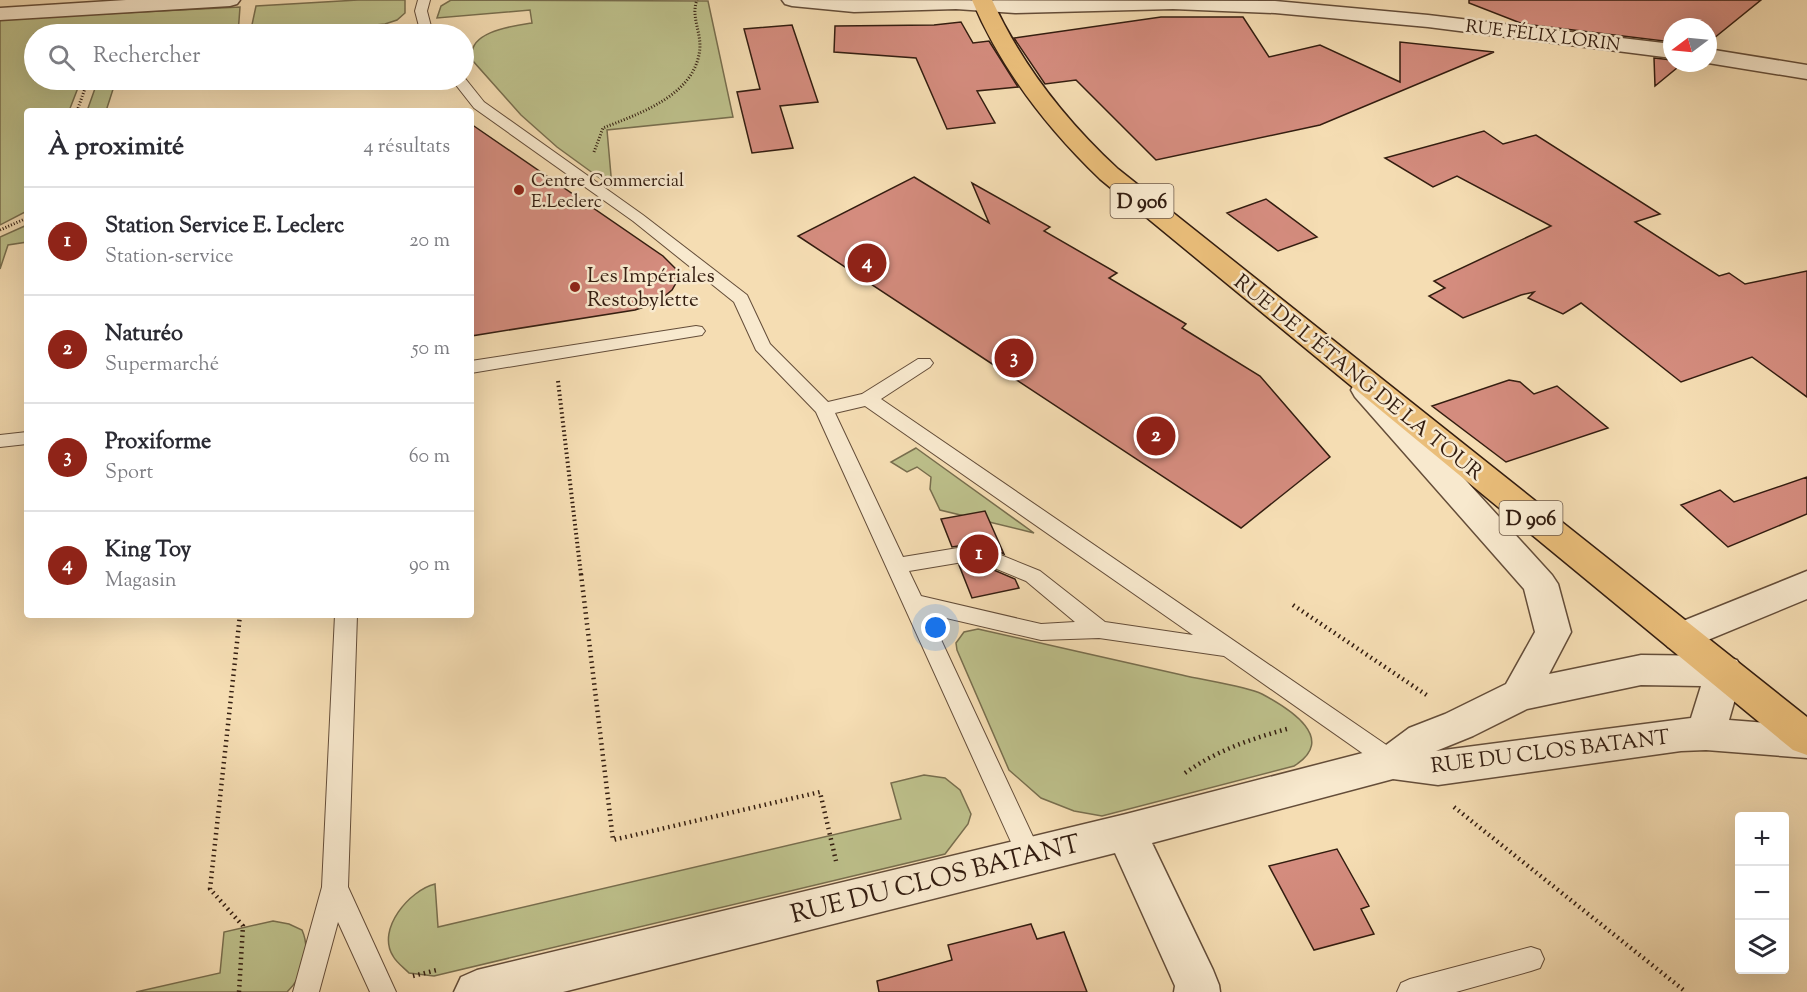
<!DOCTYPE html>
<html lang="fr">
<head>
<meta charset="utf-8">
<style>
  :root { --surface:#fff; --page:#f2f2f3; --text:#2b2b33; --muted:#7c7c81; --line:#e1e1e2; --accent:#8f2418 }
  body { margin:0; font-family:"Sorts Mill Goudy",serif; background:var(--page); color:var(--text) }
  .controls { position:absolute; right:18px; bottom:18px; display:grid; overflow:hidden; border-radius:6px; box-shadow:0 6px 24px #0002 }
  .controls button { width:54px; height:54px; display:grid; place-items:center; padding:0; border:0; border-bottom:2px solid var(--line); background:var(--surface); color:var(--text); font:30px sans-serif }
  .compass { position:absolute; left:1663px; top:18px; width:54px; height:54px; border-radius:50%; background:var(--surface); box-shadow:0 6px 24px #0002; rotate:254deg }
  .you { position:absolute; left:936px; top:628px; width:21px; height:21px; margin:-15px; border:4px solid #fff; border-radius:50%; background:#1a73e8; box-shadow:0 0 0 9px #1a73e833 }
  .badge { display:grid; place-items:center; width:39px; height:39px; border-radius:50%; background:var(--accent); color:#fff; font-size:20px; font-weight:700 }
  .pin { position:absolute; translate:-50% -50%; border:3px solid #fff; box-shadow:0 2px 6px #0006 }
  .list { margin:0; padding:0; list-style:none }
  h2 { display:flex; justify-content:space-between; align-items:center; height:78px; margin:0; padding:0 24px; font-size:26px }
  h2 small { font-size:20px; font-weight:400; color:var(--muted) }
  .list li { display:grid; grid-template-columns:39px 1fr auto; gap:18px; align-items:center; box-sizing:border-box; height:108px; padding:0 24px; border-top:2px solid var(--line) }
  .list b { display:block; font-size:22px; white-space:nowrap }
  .list p { margin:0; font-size:20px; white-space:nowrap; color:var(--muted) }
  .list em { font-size:20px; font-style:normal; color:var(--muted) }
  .icon { flex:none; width:33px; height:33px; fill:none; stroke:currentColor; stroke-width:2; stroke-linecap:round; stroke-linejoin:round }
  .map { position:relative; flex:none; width:1807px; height:992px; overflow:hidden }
  .search { position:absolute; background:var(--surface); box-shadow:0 6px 24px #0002; left:24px; top:24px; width:450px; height:66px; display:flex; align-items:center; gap:15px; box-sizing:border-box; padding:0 21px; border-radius:33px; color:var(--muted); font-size:22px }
  .panel { position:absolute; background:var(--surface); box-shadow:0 6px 24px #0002; left:24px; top:108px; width:450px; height:510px; border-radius:6px }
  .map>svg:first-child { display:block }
</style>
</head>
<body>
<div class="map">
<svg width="1807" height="992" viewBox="0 0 1807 992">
  <rect width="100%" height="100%" fill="#f5ddb3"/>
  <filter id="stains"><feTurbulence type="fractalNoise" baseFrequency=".00333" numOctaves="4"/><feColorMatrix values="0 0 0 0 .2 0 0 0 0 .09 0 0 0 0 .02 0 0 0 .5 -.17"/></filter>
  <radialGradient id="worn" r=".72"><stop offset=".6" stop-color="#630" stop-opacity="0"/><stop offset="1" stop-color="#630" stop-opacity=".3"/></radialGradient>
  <path fill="#bdc08b" stroke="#786e4e" stroke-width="1.5" d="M358 0H405V13L397 20 385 24 288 34H250L256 6Z
    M451 0 708 1 733 117 607 130 612 187 557 147 521 115 473 61C464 32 512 26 532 23L530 10 437 18 441 6Z
    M240 7 238 34H34V80H81L69 111H27V211L0 225V19Z
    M98 80H116L106 111H87Z
    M27 225V242L8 245 0 269V237Z
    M916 448 1034 533 940 510 930 489 931 477 917 467 907 472 891 462Z
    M978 629C1046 644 1114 660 1182 675 1202 680 1245 686 1262 694 1290 709 1338 739 1294 766L1102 816 1074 811 1041 798 1009 770 957 650 956 643 964 632Z
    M924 775 945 778 960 790 971 814 968 824 945 854 434 976 409 973C404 968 396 962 393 956 376 929 410 890 435 884L438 927 901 819 891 783Z
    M273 921 289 924 302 930C311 950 303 977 287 992H136L220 973 224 932Z"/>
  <path fill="#d48c7e" stroke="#331d10" stroke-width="1.5" d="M1469 0H1761L1708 43V27H1672V42L1523 24 1469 3Z
    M1161 17H1243L1269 57 1320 45 1400 82V42L1494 52 1320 125 1156 160 1076 80 1045 84 1014 38Z
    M961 22 973 43 989 41 1018 87 977 91 995 123 947 129 916 58 834 52 835 26 934 25Z
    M792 25 818 102 780 106 793 148 752 153 737 92 760 89 744 29Z
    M1654 58 1672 60V63H1683L1655 86Z
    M471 124 663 256 676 269V283L672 290 656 303 635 310 471 336Z
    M1484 131 1503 144 1536 135 1660 214 1635 222 1719 276 1729 273 1745 284 1807 271V397L1752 357 1681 382 1581 303 1563 314 1528 298 1534 292 1521 295 1463 318 1429 296 1445 288 1434 281 1551 226 1457 176 1433 187 1385 158Z
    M914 177 989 223 972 183 1050 227 1044 231 1117 273 1109 278 1186 324 1182 328 1260 376 1330 457 1241 528 798 236Z
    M1266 199 1317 237 1278 251 1227 213Z
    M1509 380 1520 382 1534 394 1557 386 1608 428 1506 462 1432 406Z
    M1807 477V514L1728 547 1681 505 1720 490 1734 502Z
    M985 511 1004 554 977 543 952 547 941 519Z
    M975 562 1015 579 1019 588 972 598 959 565Z
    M1337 849 1369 906 1361 909 1374 934 1314 950 1269 866Z
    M1031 924 1037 939 1064 932 1087 992H879L877 981 952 960 948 945Z"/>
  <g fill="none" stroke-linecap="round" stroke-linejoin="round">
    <defs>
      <path id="service" d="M418 0H430L427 11 433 34H421L415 11Z
        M464 77 484 102 643 215 747 295 770 344 828 402 862 394 918 359H930L933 363 930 367 881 399 1401 755 1405 762 1401 769 1393 772 1385 769 1224 656 1099 638 1041 640 929 614 1042 856 1039 864 1030 867 1021 864 816 412 756 350 734 302 633 221 474 108 452 80H464ZM865 406 1193 635 1105 622 1040 571 976 545 903 557 835 413ZM975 560 1026 581 1075 622 1041 624 921 596 909 571Z
        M696 326 702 327 705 331 702 335 471 373V361Z
        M27 432V444L0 447V435Z
        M335 615H357L348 887 396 992H370L338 922 319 992H293L322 887Z
        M1531 947 1540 950 1544 959 1540 968 1531 971 1456 992H1397L1401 983 1410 979Z"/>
      <path id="minor" d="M126 0H240L237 4 230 6 0 20V8Z
        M782 0 1275 1 1428 15 1672 44V58L1428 27 1275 13 1173 9 1015 13 956 9 854 12 792 6 785 4Z
        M1708 49 1807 65V79L1708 63Z
        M1366 380 1377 383 1552 575 1558 584 1571 632 1549 674 1641 655 1724 656 1737 660 1743 671 1729 720 1807 726V758L1706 750 1681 751 1438 785 1393 779 1152 843 1213 970 1219 985 1220 992H1174L1175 986 1115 853 563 992H454L461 977 477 970 1126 814 1382 748 1409 728 1445 714 1506 684 1535 632 1524 589 1355 397 1351 390 1355 383ZM1641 685 1701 686 1691 718 1436 751 1473 736 1527 709Z
        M1807 571V599L1681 651 1668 647 1663 637 1668 627Z"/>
      <path id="primary" d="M972 0H992C1022 65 1065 120 1118 169L1807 717V755L1793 750 1100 179C1046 127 1001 69 972 0Z"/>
    </defs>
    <use href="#service" stroke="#644d39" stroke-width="2"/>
    <use href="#minor" stroke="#644d39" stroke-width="3"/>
    <use href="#primary" stroke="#331d10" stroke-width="3"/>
    <path stroke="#331d10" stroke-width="3" stroke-dasharray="1 2" stroke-linecap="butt" d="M320 34 394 26
      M77 111 88 80
      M594 152 603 128C641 113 698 94 700 46 700 30 691 15 697 0
      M0 230 27 218"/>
    <path stroke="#331d10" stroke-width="4" stroke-dasharray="1.5 3" stroke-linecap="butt" d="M558 381 581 575"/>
    <path stroke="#331d10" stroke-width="4.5" stroke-dasharray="1.5 4" stroke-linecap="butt" d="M581 574 613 840 820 792 836 861
      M1293 605 1428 696
      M1185 773C1216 751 1250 739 1287 729
      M1454 807 1686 992
      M413 976 437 970
      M239 992 243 926 210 889 240 615"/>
    <use href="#service" fill="#f8e9ce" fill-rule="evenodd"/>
    <use href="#minor" fill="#f8e9ce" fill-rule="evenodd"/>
    <use href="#primary" fill="#eabe7a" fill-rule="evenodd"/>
  </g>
  <g fill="#8f2418" stroke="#f8e9ce" stroke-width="2">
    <circle cx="519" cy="190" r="6"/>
    <circle cx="575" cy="287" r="6"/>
  </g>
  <g text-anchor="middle" stroke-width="5" stroke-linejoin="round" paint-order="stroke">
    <g font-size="18" fill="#331d10" stroke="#f8e9ce">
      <text transform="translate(1543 35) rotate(7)" y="6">RUE FÉLIX LORIN</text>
    </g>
    <g font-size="18" fill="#331d10" stroke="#f8e9ce" text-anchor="start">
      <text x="531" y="186">Centre Commercial<tspan x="531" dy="21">E.Leclerc</tspan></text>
    </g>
    <g fill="#f8e9ce" stroke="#6e5a49" stroke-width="1.5">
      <rect x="1110.5" y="184" width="63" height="34" rx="4.5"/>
      <rect x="1499.5" y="501" width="63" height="34" rx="4.5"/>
    </g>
    <g font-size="20" font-weight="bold" fill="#331d10">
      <text x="1142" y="208">D 906</text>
      <text x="1531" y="525">D 906</text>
    </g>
    <g font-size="21" fill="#331d10" stroke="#f8e9ce" text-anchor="start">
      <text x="587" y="282">Les Impériales<tspan x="587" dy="24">Restobylette</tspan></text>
    </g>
    <g font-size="21" fill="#331d10" stroke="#f8e9ce">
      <text transform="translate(1359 377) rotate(39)" y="7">RUE DE L'ÉTANG DE LA TOUR</text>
      <text transform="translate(1550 751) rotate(-7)" y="7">RUE DU CLOS BATANT</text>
    </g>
    <g font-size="26" fill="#331d10" stroke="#f8e9ce">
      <text transform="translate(935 878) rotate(-14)" y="9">RUE DU CLOS BATANT</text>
    </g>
  </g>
  <rect width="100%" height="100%" filter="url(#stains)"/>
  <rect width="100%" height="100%" fill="url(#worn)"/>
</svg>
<div class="controls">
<button>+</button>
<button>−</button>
<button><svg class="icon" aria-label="layers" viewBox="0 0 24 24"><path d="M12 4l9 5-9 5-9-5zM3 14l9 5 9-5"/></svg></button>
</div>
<svg class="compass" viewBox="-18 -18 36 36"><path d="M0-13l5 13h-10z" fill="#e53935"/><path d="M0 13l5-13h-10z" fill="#7c7c81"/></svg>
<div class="you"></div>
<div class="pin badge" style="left:979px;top:554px">1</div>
<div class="pin badge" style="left:1156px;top:436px">2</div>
<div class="pin badge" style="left:1014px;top:358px">3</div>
<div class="pin badge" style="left:867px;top:263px">4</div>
<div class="search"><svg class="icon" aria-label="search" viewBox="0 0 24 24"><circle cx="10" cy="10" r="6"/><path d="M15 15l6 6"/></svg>Rechercher</div>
<section class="panel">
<h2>À proximité<small>4 résultats</small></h2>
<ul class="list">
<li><span class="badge">1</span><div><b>Station Service E. Leclerc</b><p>Station-service</p></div><em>20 m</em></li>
<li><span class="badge">2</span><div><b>Naturéo</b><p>Supermarché</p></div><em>50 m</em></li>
<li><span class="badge">3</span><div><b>Proxiforme</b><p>Sport</p></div><em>60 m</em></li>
<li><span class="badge">4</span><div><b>King Toy</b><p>Magasin</p></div><em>90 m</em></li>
</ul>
</section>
</div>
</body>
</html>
